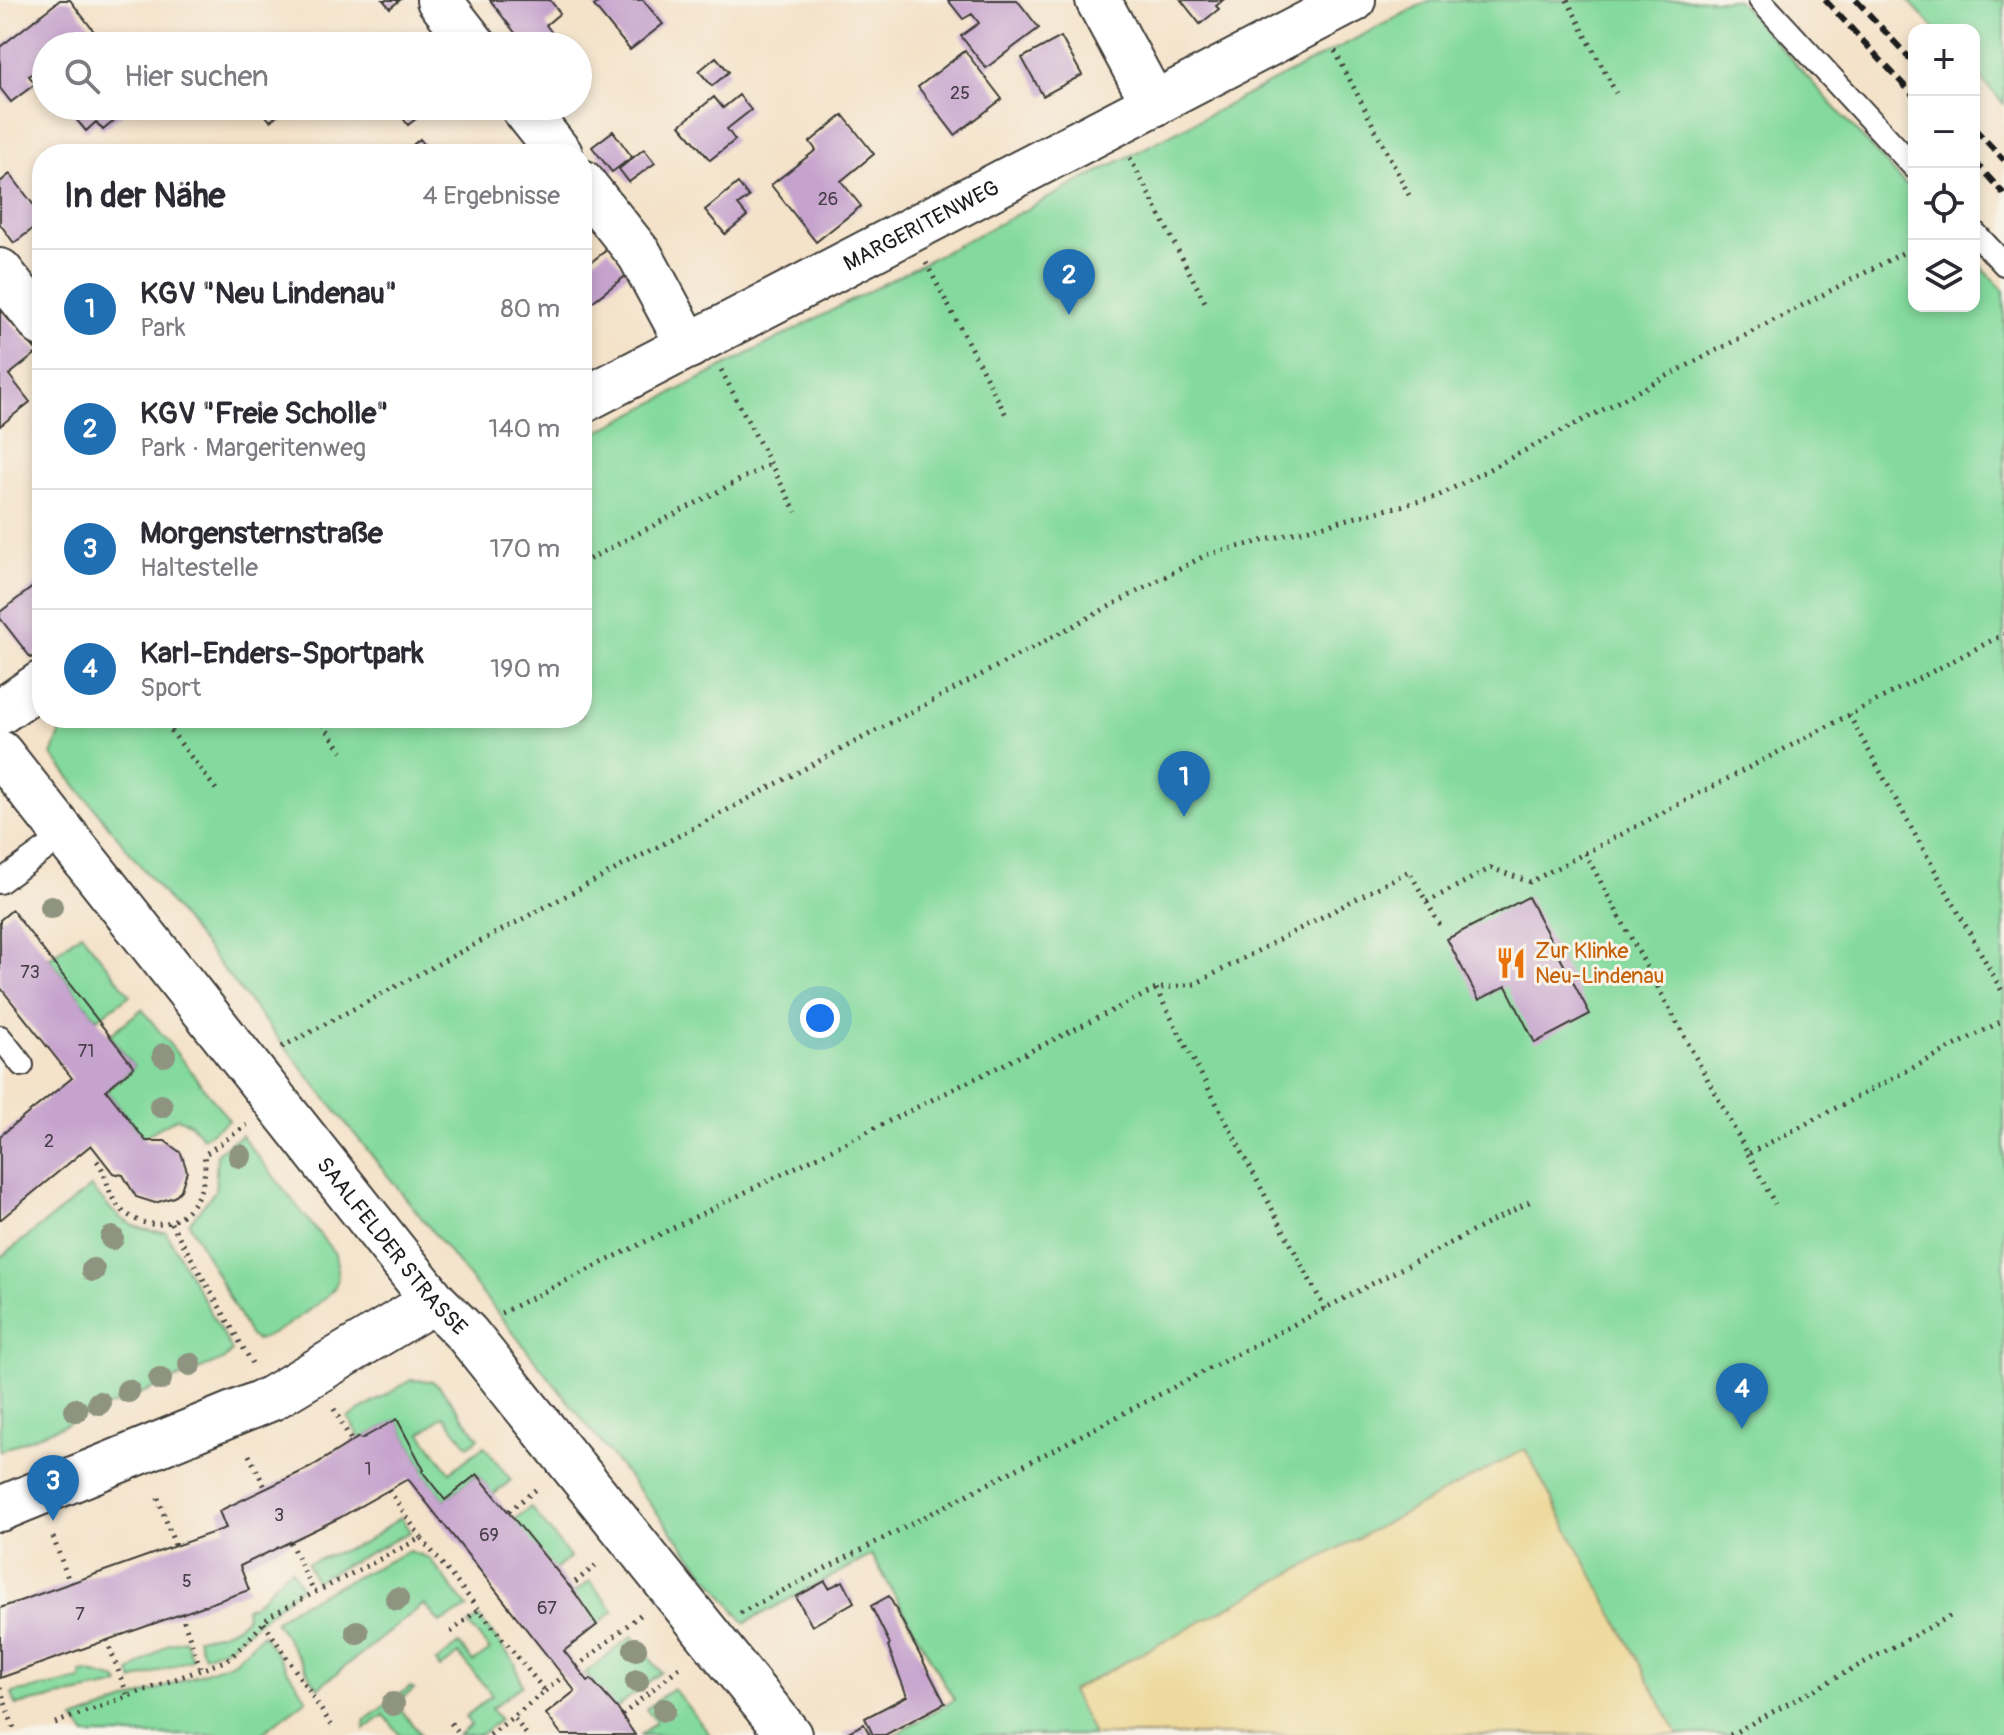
<!DOCTYPE html>
<html lang="de">
<head>
<meta charset="utf-8">
<style>
  :root { --surface:#fff; --page:#f7f7f7; --text:#2b2b33; --muted:#7c7c81; --line:#e1e1e2; --accent:#1f6fb2 }
  body { margin:0; font-family:Pangolin,sans-serif; background:var(--page); color:var(--text) }
  .controls { position:absolute; right:24px; top:24px; display:grid; overflow:hidden; border-radius:16px; box-shadow:0 4px 12px #0003 }
  .controls button { width:72px; height:72px; display:grid; place-items:center; padding:0; border:0; border-bottom:2px solid var(--line); background:var(--surface); color:var(--text); font:40px sans-serif }
  .you { position:absolute; left:820px; top:1018px; width:28px; height:28px; margin:-20px; border:6px solid #fff; border-radius:50%; background:#1a73e8; box-shadow:0 0 0 12px #1a73e833 }
  .badge { display:grid; place-items:center; width:52px; height:52px; border-radius:50%; background:var(--accent); color:#fff; font-size:26px; font-weight:700 }
  .pin { position:absolute; translate:-50% -66px; filter:drop-shadow(0 2px 4px #0008) }
  .pin::after { content:''; position:absolute; top:42px; width:28px; height:24px; background:inherit; clip-path:polygon(0 0,100% 0,50% 100%) }
  .list { margin:0; padding:0; list-style:none }
  h2 { display:flex; justify-content:space-between; align-items:center; height:104px; margin:0; padding:0 32px; font-size:34px }
  h2 small { font-size:26px; font-weight:400; color:var(--muted) }
  .list li { display:grid; grid-template-columns:52px 1fr auto; gap:24px; align-items:center; box-sizing:border-box; height:120px; padding:0 32px; border-top:2px solid var(--line) }
  .list b { display:block; font-size:30px; white-space:nowrap }
  .list p { margin:0; font-size:26px; white-space:nowrap; color:var(--muted) }
  .list em { font-size:26px; font-style:normal; color:var(--muted) }
  .icon { flex:none; width:44px; height:44px; fill:none; stroke:currentColor; stroke-width:2; stroke-linecap:round; stroke-linejoin:round }
  .map { position:relative; flex:none; width:2004px; height:1735px; overflow:hidden }
  .search { position:absolute; background:var(--surface); box-shadow:0 4px 12px #0003; left:32px; top:32px; width:560px; height:88px; display:flex; align-items:center; gap:20px; box-sizing:border-box; padding:0 28px; border-radius:44px; color:var(--muted); font-size:30px }
  .panel { position:absolute; background:var(--surface); box-shadow:0 4px 12px #0003; left:32px; top:144px; width:560px; height:584px; border-radius:32px }
  .map>svg:first-child { display:block }
</style>
</head>
<body>
<div class="map">
<svg width="2004" height="1735" viewBox="0 0 2004 1735">
  <rect width="100%" height="100%" fill="#f7f3e8"/>
  <filter id="ink" filterUnits="userSpaceOnUse"><feTurbulence type="fractalNoise" baseFrequency=".0125" numOctaves="2"/><feDisplacementMap in="SourceGraphic" scale="16" xChannelSelector="R" yChannelSelector="G"/><feConvolveMatrix kernelMatrix="1 2 1 2 8 2 1 2 1" color-interpolation-filters="sRGB"/></filter>
  <filter id="wash" filterUnits="userSpaceOnUse"><feTurbulence type="fractalNoise" baseFrequency=".006" numOctaves="4" result="noise"/><feDisplacementMap in="SourceGraphic" scale="32" xChannelSelector="R" yChannelSelector="G"/><feGaussianBlur stdDeviation="1.8" result="paint"/><feColorMatrix in="noise" values="0 0 0 0 0 0 0 0 0 0 0 0 0 0 0 0 0 1.4 0 .05"/><feComposite in="paint" operator="in"/></filter>
  <g filter="url(#wash)">
    <rect width="100%" height="100%" fill="#f4e2c9"/>
    <path fill="#84da9e" stroke="#507b5d" stroke-width="2" d="M1430 0H1737L1914 194V306H1974V259L2004 291V1735H895L954 1700 872 1555 745 1623 52 755 66 718H582V440Z
      M1908 0H2004V104L1974 71V30H1936Z
      M81 933 130 995 97 1019 49 958Z
      M142 1009 229 1120 203 1138 190 1123 177 1118 143 1137 106 1090 134 1067 110 1035Z
      M241 1135 335 1254C337 1264 340 1278 335 1286 328 1300 271 1338 256 1340L250 1336 189 1223 215 1191 217 1153Z
      M91 1187C114 1214 129 1232 166 1232L232 1351 223 1360 0 1451V1258Z
      M411 1380 432 1381 440 1387 479 1438 468 1446 444 1416 421 1433 450 1472 484 1446 511 1480 493 1495 477 1474 445 1500 422 1471 424 1469 397 1420 361 1439 348 1418Z
      M531 1507 570 1557 554 1571 514 1520Z
      M401 1517 410 1532 315 1581 307 1563 364 1543Z
      M409 1551 429 1558 468 1608 440 1623 424 1604 318 1688 275 1621 292 1608Z
      M292 1569 301 1587 229 1646 204 1656 197 1638C216 1635 234 1632 247 1616L246 1608C267 1600 272 1579 292 1569Z
      M590 1581 614 1611 597 1625 573 1594Z
      M479 1617 515 1663 522 1685 491 1709 500 1720 480 1735H458L471 1725 465 1717 492 1695 459 1654 440 1668 436 1662 459 1644 473 1662 490 1650 469 1625Z
      M263 1634 307 1699 260 1735H86L74 1720 233 1662Z
      M632 1636 661 1672 615 1709 585 1673Z
      M185 1640 192 1659 133 1681 130 1672 168 1644Z
      M87 1672 118 1680 120 1685 16 1705 12 1693 81 1680V1673Z
      M410 1687 414 1689 396 1704 421 1735H400L384 1715 365 1729 364 1721Z
      M673 1688 710 1735H640L656 1722 646 1709Z"/>
    <path fill="#eeda9e" stroke="#857b5d" stroke-width="2" d="M1525 1449 1678 1735H1094L1071 1691Z"/>
    <g id="blocks">
      <path fill="#c6a3cd" d="M60 0H70L96 34 81 46H46V62L29 76 35 84 11 102 0 88V47Z
        M383 0H400L390 8Z
        M490 0H550L560 13 546 25 562 46H518L522 42Z
        M602 0H643L663 24 630 50 594 6Z
        M948 0H1017L1039 28 986 68 961 36 979 23 972 14 963 19Z
        M1181 0H1223L1216 6 1219 9 1200 24Z
        M1061 37 1082 75 1043 96 1022 58Z
        M965 51 1002 99 955 135 918 87Z
        M716 57 729 72 712 86 699 71Z
        M739 95 751 110 727 129 735 140 710 160 680 125 714 97 723 108Z
        M65 106H132L103 130 96 122 86 131Z
        M259 106H289L270 121Z
        M394 106H432L408 125Z
        M843 115 874 154 841 181 861 206 816 242 771 185 816 150 810 142Z
        M613 131 632 157 612 172 592 147Z
        M420 139 432 154H402Z
        M644 149 655 163 629 182 619 169Z
        M10 174 42 216V222L14 243 0 224V182Z
        M738 183 749 197 738 205 747 216 725 234 705 210Z
        M608 249 628 274 592 302 582 289V269Z
        M0 310 38 352 9 375 30 402 0 426Z
        M42 580V649L31 658 0 618V612Z
        M1528 897 1590 1014 1535 1043 1506 986 1479 1000 1447 939Z
        M12 910 134 1067 106 1090 146 1141H165L181 1153 187 1171 181 1190 174 1197 155 1203 136 1197 123 1175 113 1173 91 1145 0 1220V1136L72 1078 0 987V920Z
        M397 1419 424 1470 422 1471 445 1500 477 1474 575 1593 597 1625 564 1651 588 1681 591 1679 617 1708 635 1735H562L546 1714 575 1691 408 1479 339 1518 240 1566 249 1590 0 1678V1608L226 1528 219 1511 311 1467 359 1437 361 1439Z
        M825 1581 829 1588 843 1581 854 1602 812 1626 796 1597Z
        M889 1596 945 1703 885 1735H873L865 1718 907 1696 888 1646 890 1644 871 1606Z
        M864 1724 870 1735H842Z"/>
    </g>
  </g>
  <g filter="url(#ink)">
    <use href="#blocks" fill-opacity="0" stroke="#3c3a36" stroke-width="2"/>
    <g fill="none" stroke-linecap="round" stroke-linejoin="round">
      <defs>
        <path id="lane" d="M1760 0 1914 167
          M1974 232 2004 264
          M0 882 65 835
          M0 1037 22 1065"/>
        <g id="street">
          <path d="M439 0 475 46"/>
          <path d="M1098 0 1154 104"/>
          <path d="M522 106 560 154"/>
          <path d="M582 182 640 255 689 346"/>
          <path d="M0 271 42 324"/>
          <path id="s1" d="M582 401 1353 0"/>
          <path d="M0 712 42 683"/>
          <path id="s2" d="M0 753 434 1301 467 1334 789 1735"/>
          <path d="M0 1509 272 1398 434 1301"/>
        </g>
      </defs>
      <use href="#lane" stroke="#3c3a36" stroke-width="26"/>
      <use href="#street" stroke="#3c3a36" stroke-width="48"/>
      <path stroke="#3c3a36" stroke-width="5" stroke-dasharray="2 6" stroke-linecap="butt" d="M1567 0 1616 93
        M1335 51 1409 195
        M1130 158 1207 306
        M926 263 1006 415
        M721 370 796 512
        M582 563 770 464
        M1849 715 2004 995
        M161 718 218 792
        M318 718 342 751
        M1585 853 1748 1154 2004 1020
        M1427 902 1491 868 1530 882 2004 634
        M1156 989 1325 1309
        M282 1047 1206 555 1436 497 1914 247
        M1748 1154 1775 1204
        M97 1161C109 1176 106 1196 122 1210 165 1248 212 1204 204 1155L247 1125
        M171 1223 252 1363
        M501 1313 1156 989 1195 984 1409 871 1442 929
        M334 1409 352 1442
        M249 1455 265 1487
        M389 1490 421 1538
        M158 1498 175 1546
        M509 1511 539 1487
        M53 1537 70 1584
        M290 1542 314 1592
        M569 1587 600 1562
        M181 1613 200 1667
        M740 1613 1533 1200
        M264 1623 332 1726
        M451 1632 480 1608
        M107 1640 127 1694
        M577 1667 641 1614
        M0 1688 14 1729
        M545 1691 564 1676
        M622 1715 682 1665
        M55 1723 230 1659 271 1615 421 1538 545 1691 513 1717 527 1735
        M451 1723 461 1735
        M490 1735 513 1717
        M1730 1735 1954 1614"/>
      <use href="#lane" stroke="#fff" stroke-width="22"/>
      <use href="#street" stroke="#fff" stroke-width="44"/>
      <path stroke="#1c1c1c" stroke-width="6" stroke-dasharray="12 6" stroke-linecap="butt" d="M1825 0 1914 96
        M1856 0 1914 63
        M1974 128 2004 160
        M1974 161 2004 194"/>
    </g>
    <g fill="#8e947f">
      <circle cx="51" cy="907" r="12"/>
      <circle cx="164" cy="1055" r="12"/>
      <circle cx="161" cy="1106" r="12"/>
      <circle cx="240" cy="1156" r="12"/>
      <circle cx="112" cy="1238" r="12"/>
      <circle cx="93" cy="1270" r="12"/>
      <circle cx="190" cy="1364" r="12"/>
      <circle cx="160" cy="1379" r="12"/>
      <circle cx="128" cy="1391" r="12"/>
      <circle cx="99" cy="1403" r="12"/>
      <circle cx="76" cy="1410" r="12"/>
      <circle cx="397" cy="1599" r="12"/>
      <circle cx="357" cy="1632" r="12"/>
      <circle cx="635" cy="1649" r="12"/>
      <circle cx="637" cy="1681" r="12"/>
      <circle cx="393" cy="1704" r="12"/>
      <circle cx="664" cy="1710" r="12"/>
    </g>
  </g>
  <defs>
    <symbol id="restaurant-bare" viewBox="-9 -9 18 18"><path d="M-5-6h1v4h1v-4h1v4h1v-4h1v5L-1.5 .5V6h-2V.5L-5-1ZM5-6V6H3V1.5H1.5Q1.5-4 5-6Z" fill="#e8710a" stroke="#f7f3e8" stroke-width="2.5" paint-order="stroke"/></symbol>
  </defs>
  <g fill-rule="evenodd">
    <use href="#restaurant-bare" x="1489" y="941" width="44" height="44"/>
  </g>
  <g text-anchor="middle" stroke-width="6" stroke-linejoin="round" paint-order="stroke">
    <g font-size="18" fill="#463e48">
      <text x="960" y="99">25</text>
      <text x="828" y="205">26</text>
      <text x="30" y="978">73</text>
      <text x="86" y="1057">71</text>
      <text x="49" y="1147">2</text>
      <text x="368" y="1475">1</text>
      <text x="279" y="1521">3</text>
      <text x="489" y="1541">69</text>
      <text x="187" y="1587">5</text>
      <text x="547" y="1614">67</text>
      <text x="80" y="1620">7</text>
    </g>
    <g font-size="22" fill="#1c1c1c" stroke="#f7f3e8">
      <text dy="8" stroke="none"><textPath href="#s1" startOffset="382">MARGERITENWEG</textPath></text>
      <text dy="8" stroke="none"><textPath href="#s2" startOffset="630">SAALFELDER STRASSE</textPath></text>
    </g>
    <g font-size="22" fill="#c56008" stroke="#f7f3e8" text-anchor="start">
      <text x="1535" y="958">Zur Klinke<tspan x="1535" dy="25">Neu-Lindenau</tspan></text>
    </g>
  </g>
</svg>
<div class="controls">
<button>+</button>
<button>−</button>
<button><svg class="icon" aria-label="locate" viewBox="0 0 24 24"><circle cx="12" cy="12" r="6"/><path d="M12 2v4M12 18v4M2 12h4M18 12h4"/></svg></button>
<button><svg class="icon" aria-label="layers" viewBox="0 0 24 24"><path d="M12 4l9 5-9 5-9-5zM3 14l9 5 9-5"/></svg></button>
</div>
<div class="you"></div>
<div class="pin badge" style="left:1184px;top:817px">1</div>
<div class="pin badge" style="left:1069px;top:315px">2</div>
<div class="pin badge" style="left:53px;top:1521px">3</div>
<div class="pin badge" style="left:1742px;top:1429px">4</div>
<div class="search"><svg class="icon" aria-label="search" viewBox="0 0 24 24"><circle cx="10" cy="10" r="6"/><path d="M15 15l6 6"/></svg>Hier suchen</div>
<section class="panel">
<h2>In der Nähe<small>4 Ergebnisse</small></h2>
<ul class="list">
<li><span class="badge">1</span><div><b>KGV &quot;Neu Lindenau&quot;</b><p>Park</p></div><em>80 m</em></li>
<li><span class="badge">2</span><div><b>KGV &quot;Freie Scholle&quot;</b><p>Park · Margeritenweg</p></div><em>140 m</em></li>
<li><span class="badge">3</span><div><b>Morgensternstraße</b><p>Haltestelle</p></div><em>170 m</em></li>
<li><span class="badge">4</span><div><b>Karl-Enders-Sportpark</b><p>Sport</p></div><em>190 m</em></li>
</ul>
</section>
</div>
</body>
</html>
